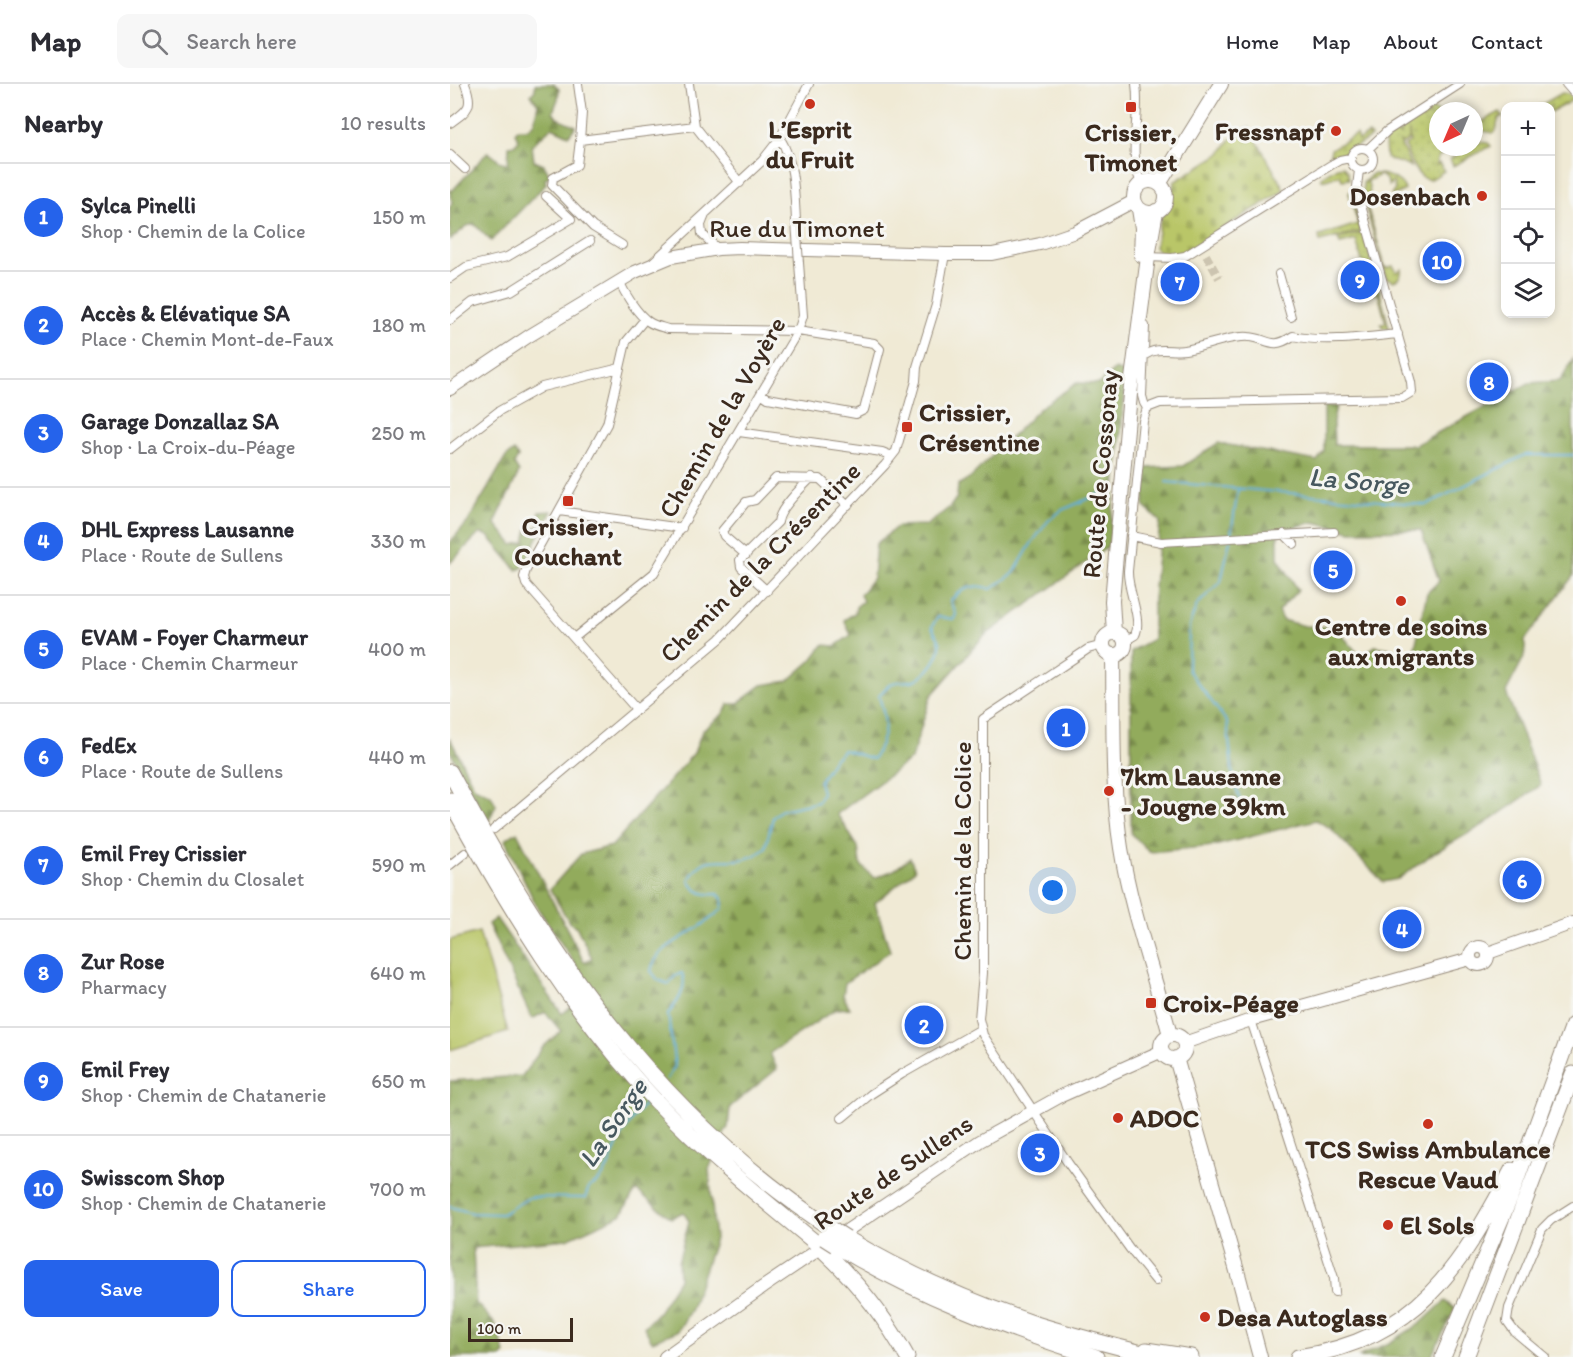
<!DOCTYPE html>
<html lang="en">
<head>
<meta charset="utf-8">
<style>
  :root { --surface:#fff; --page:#f7f7f7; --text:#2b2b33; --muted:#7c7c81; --line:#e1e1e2; --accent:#2563eb }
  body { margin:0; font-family:Itim,sans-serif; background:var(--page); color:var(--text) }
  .controls { position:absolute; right:18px; top:18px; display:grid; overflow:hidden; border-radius:12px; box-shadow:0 3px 9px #0003 }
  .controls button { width:54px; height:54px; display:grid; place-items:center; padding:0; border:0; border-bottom:2px solid var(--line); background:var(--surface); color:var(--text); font:30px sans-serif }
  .compass { position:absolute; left:979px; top:18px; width:54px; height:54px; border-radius:50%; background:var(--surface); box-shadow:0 3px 9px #0003; rotate:224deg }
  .scale { position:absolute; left:18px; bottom:15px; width:105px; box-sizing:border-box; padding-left:6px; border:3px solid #3b2a1e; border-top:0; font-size:16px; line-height:21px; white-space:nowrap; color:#3b2a1e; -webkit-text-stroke:4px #f6f6f2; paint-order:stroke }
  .you { position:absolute; left:603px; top:807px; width:21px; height:21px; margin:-15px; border:4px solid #fff; border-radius:50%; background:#1a73e8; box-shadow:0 0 0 9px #1a73e833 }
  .badge { display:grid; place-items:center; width:39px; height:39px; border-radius:50%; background:var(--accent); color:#fff; font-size:20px; font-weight:700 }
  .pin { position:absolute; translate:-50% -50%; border:3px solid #fff; box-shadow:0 2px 6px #0006 }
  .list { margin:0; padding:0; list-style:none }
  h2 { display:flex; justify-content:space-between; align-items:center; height:78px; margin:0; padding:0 24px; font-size:26px }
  h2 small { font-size:20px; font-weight:400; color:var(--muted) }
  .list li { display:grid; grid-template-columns:39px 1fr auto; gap:18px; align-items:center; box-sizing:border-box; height:108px; padding:0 24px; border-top:2px solid var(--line) }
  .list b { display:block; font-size:22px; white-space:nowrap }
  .list p { margin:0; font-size:20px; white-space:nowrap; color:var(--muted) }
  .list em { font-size:20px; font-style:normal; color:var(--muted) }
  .actions { display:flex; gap:12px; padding:18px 24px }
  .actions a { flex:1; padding:14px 0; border:2px solid var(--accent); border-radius:12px; text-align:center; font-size:21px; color:var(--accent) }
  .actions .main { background:var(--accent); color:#fff }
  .icon { flex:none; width:33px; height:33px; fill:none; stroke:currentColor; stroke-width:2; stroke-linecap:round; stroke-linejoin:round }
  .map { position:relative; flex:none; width:1123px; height:1273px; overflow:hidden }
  header { display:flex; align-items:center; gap:36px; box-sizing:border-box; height:84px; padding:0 30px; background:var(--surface); border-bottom:2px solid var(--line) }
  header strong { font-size:28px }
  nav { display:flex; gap:33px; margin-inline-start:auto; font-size:21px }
  .search { width:420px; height:54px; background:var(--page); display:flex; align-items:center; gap:15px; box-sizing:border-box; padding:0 21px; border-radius:12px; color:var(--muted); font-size:22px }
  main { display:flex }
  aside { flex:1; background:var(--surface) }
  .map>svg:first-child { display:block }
</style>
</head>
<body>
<header>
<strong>Map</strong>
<div class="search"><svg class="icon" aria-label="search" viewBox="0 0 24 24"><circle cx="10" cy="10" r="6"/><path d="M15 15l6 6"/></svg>Search here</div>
<nav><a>Home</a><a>Map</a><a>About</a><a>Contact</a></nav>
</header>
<main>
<aside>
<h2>Nearby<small>10 results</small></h2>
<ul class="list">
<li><span class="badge">1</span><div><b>Sylca Pinelli</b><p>Shop · Chemin de la Colice</p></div><em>150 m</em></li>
<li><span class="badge">2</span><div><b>Accès &amp; Elévatique SA</b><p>Place · Chemin Mont-de-Faux</p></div><em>180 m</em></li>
<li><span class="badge">3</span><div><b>Garage Donzallaz SA</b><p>Shop · La Croix-du-Péage</p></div><em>250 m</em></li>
<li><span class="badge">4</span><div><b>DHL Express Lausanne</b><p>Place · Route de Sullens</p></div><em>330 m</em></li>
<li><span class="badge">5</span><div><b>EVAM - Foyer Charmeur</b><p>Place · Chemin Charmeur</p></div><em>400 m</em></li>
<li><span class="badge">6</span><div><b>FedEx</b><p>Place · Route de Sullens</p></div><em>440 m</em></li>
<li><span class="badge">7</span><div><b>Emil Frey Crissier</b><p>Shop · Chemin du Closalet</p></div><em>590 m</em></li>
<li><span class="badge">8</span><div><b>Zur Rose</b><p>Pharmacy</p></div><em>640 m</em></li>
<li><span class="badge">9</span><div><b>Emil Frey</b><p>Shop · Chemin de Chatanerie</p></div><em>650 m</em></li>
<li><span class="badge">10</span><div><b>Swisscom Shop</b><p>Shop · Chemin de Chatanerie</p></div><em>700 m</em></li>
</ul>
<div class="actions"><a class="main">Save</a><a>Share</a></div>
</aside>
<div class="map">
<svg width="1123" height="1273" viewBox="0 0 1123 1273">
  <defs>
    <pattern id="grass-dots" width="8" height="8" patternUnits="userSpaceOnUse" patternTransform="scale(1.5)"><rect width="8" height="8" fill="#b9c668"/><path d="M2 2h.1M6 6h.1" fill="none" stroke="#a0aa5a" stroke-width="1.8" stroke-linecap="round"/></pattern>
    <pattern id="forest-firs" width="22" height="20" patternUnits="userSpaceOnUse" patternTransform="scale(1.5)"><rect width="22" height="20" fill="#92ab5c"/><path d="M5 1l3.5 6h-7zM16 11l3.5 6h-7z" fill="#788b4b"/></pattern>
    <pattern id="cemetery-stones" width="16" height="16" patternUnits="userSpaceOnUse" patternTransform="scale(1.5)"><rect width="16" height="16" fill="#b9c668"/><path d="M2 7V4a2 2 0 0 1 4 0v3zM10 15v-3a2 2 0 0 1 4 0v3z" fill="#a0aa5a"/></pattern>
  </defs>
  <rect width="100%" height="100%" fill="#f6f6f2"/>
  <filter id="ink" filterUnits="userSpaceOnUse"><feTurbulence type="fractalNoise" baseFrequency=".0167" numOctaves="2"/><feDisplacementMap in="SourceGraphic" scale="12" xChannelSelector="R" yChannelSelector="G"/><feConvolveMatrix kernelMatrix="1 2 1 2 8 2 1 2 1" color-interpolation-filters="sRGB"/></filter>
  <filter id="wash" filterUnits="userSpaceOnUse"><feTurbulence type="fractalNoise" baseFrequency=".008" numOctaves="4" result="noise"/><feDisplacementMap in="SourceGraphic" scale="24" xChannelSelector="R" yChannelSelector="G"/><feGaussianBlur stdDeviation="1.35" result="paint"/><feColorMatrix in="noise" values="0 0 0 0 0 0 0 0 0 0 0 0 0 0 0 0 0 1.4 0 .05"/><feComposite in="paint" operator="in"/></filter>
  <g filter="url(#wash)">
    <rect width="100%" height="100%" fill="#f0ead5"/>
    <path fill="url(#grass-dots)" stroke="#7a7843" stroke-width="1.5" d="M1112 9 1119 10 1123 16 1101 28 1100 22H1089Z
      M983 25 988 28V63H1007L989 72 985 82 989 79 994 87C990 89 985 94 981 95 968 99 958 71 955 62L960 58 959 47V56L953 60 950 58 961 83 936 74 935 57 946 47 949 51 952 44 977 28V30L972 36 979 31V27Z
      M1050 28 1053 32 1049 34 1045 48 1043 49 1024 45V42Z
      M906 50 908 56 919 50 921 53 890 72 880 70 881 65Z
      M1029 58 1038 59 1041 62 1003 82 1000 75 1020 63H1024V61Z
      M893 82 898 89 899 95 892 96 890 91 872 96 871 93 887 83Z
      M922 90C933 89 952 94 955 106L943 112 941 110 945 106 943 97 939 102 935 94 930 91 918 97 916 96Z
      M915 97 918 98 920 110 914 112 935 183H933L914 117 913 99Z
      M901 107 911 147 870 158 869 152 908 140 899 109Z
      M911 149H913L924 186 915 188 906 156 890 160 888 155Z
      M943 182 947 188 951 185C952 191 949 195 944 197L936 194 933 185Z
      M927 197 939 244H933L931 240 936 239 928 209 922 210 921 200Z"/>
    <path fill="url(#forest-firs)" stroke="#666a3d" stroke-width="1.5" fill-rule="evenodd" d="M85 0H103L109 5 108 15 103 28 107 34 126 42 119 51 102 43 82 61 84 77 94 81 100 92 95 95 96 100 41 157 24 140 17 142 0 156V123L2 119 0 106 2 107 38 68 51 78 58 79 59 62 64 61 69 56 65 49 68 45H77L84 39 88 20 81 11 85 6Z
      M1123 275V492L1075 556V571L1056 608 1091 701 1033 741 984 769 948 795 933 798 880 744 866 736 764 762 700 768 681 750V567L703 555V515L710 437 694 423 696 384 733 382 768 359 867 377 874 367V322H886L883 337 884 361H965L1079 299 1110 297ZM864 438 901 447 971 446 989 497 977 509 964 568 925 562 911 573 885 543 855 542 832 536 828 527 848 506 828 474V447Z
      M665 285 677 290 659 462 533 553 481 612 461 675 387 730 408 763 410 780 424 794 444 786 460 774 465 786 425 819 440 867 395 899 393 912 400 924 386 925 320 969 327 985 280 1023 278 1043 273 1052 259 1085 265 1155 241 1225 228 1247 202 1257 194 1243 209 1227 229 1195 228 1178 239 1137 233 1128 221 1134 186 1106 171 1131 117 1155 23 1164 26 1219 45 1240 55 1269 51 1273H0V997L72 992 93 963 111 947 95 928 82 935 38 840 46 834 112 930 142 905 87 823 55 756 67 748 134 878 142 874 126 842 119 838 100 805 131 770 162 762 244 669 252 647 272 631 279 620H287L312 601 338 597 362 576 373 561 385 562 401 551 394 536 405 529 406 523 413 517 410 511 423 494 426 460 448 442 477 441 500 423 507 413 508 401 521 393 591 323 627 299 649 300Z
      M64 367 68 373 64 380 69 388 45 439 63 461 75 458 78 445 88 443 92 437 89 428 102 427 72 484 67 486 38 452 30 449 0 479V458L18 438 56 373Z
      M0 654 24 703 41 711 46 721 39 736 34 732 0 667Z
      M995 1217 1005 1225 981 1273H908L939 1259 970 1240Z"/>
    <path fill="url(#cemetery-stones)" stroke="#7a7843" stroke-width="1.5" d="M799 43 833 103V107L735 168 721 171 711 170 705 163 711 133 720 122 724 98 771 69 780 56Z"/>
    <path fill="#b9c668" stroke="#7a7843" stroke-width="1.5" d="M29 848 58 948 0 966V856Z"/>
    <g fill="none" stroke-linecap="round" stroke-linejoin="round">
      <path stroke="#5dadd7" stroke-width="2" d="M716 398 976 421 1075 371H1123
        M781 450 788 405
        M780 456 771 497 747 521 739 542 738 586 777 638 783 692 794 731
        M217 995 225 982 218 930C227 919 238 904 232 889L225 892 219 900 208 896 201 887C205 865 233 854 249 843 257 838 265 831 272 825L273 816 268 810C254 811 245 809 239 796 253 770 263 778 288 776 299 775 306 771 315 765L323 733 331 726 368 718 372 708 369 698 383 676 394 666 423 675C438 651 437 638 429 612 433 607 436 602 443 599 450 596 458 599 465 596 477 591 492 571 490 559 489 552 483 549 482 542L488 533 504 535 506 530 500 517C511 505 524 498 541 505L564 489 581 460 598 437 612 426 652 409
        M0 1123 23 1129 52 1130 80 1113 135 1114 139 1103C158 1095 160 1074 169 1057 177 1042 186 1029 197 1017"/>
    </g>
  </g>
  <g filter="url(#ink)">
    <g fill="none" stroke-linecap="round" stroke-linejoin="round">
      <path stroke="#ccc4b0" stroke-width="8" stroke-dasharray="8 4" stroke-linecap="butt" d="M756 171 769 194"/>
      <defs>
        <path id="street" d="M128 0 132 29 130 56
          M239 0 245 42 290 99
          M686 0C691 34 677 67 691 99
          M1116 0 1123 8
          M0 39C18 26 24 23 15 0
          M330 54C347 82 344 119 347 151
          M901 75a11 11 0 1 1 22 0a11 11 0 1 1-22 0Z
          M918 65 937 47 1010 0
          M0 71 15 85
          M255 131 251 141 252 150 268 165
          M172 161 143 143 102 101 103 94 127 81 130 56 245 42
          M698 173 722 174 735 172 881 81 890 76 900 74
          M203 178 312 77 330 54 359 0
          M829 190 841 233
          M0 194 16 183 57 173 121 135 96 112
          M169 197C175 210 187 230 199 238 205 242 212 243 218 245L348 247 424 259 430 265 414 326 406 330 318 314 312 310
          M0 236 23 218 61 207 140 157
          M695 242 692 312 694 319 697 324
          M695 271C707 262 722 268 735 266 754 263 781 251 799 253 818 254 821 267 843 252 872 259 917 253 948 250
          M289 348 432 368 442 372
          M0 365 49 327 92 303 170 284
          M109 427 232 444
          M834 450 844 460
          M681 452 711 458 884 448
          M296 471 274 452 272 447 296 418 305 416 326 394 370 395 398 421
          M317 507 291 483 290 476 328 438C329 425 352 403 362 393
          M124 554 204 489 348 247 353 232 349 179
          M675 557 685 551C693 536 677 506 678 487L693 337 697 324 710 319 952 314 962 308 961 298 910 118 907 103 909 86
          M653 561 638 565 533 635V889L529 935 533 951 618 1079 680 1165 706 1197
          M187 626 76 500 74 493 76 486 157 340 176 258 195 235
          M44 745 270 555 435 381 446 367 466 297 467 283 486 221 495 170
          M0 781 15 769
          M801 936 884 1194 885 1208
          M392 1034 421 1010 452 990 531 945
          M1095 1273 1065 1248 1057 1237 1059 1224 1092 1145 1101 1136 1123 1122"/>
        <path id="secondary" d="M0 305 79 252 185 188 221 173 268 165 290 164 495 170H542L590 160 625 148 684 117
          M1020 872a9 9 0 1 1 18 0a9 9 0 1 1-18 0Z
          M1038 869 1123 839
          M734 959 801 936 1020 875
          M215 1273 313 1203 530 1057 611 1012 712 967"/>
        <path id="primary" d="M684 113a16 16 0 1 1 32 0a16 16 0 1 1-32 0Z
          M709 100 771 0
          M689 125 692 144 691 171
          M653 560a11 11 0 1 1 22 0a11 11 0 1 1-22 0Z
          M664 549 662 517 680 310 698 173 706 127
          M663 571C664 635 661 701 671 764 681 828 704 889 720 951
          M711 963a12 12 0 1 1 24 0a12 12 0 1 1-24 0Z
          M726 974 789 1194 810 1273"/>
        <path id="highway" d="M0 688C97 871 207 1032 385 1147
          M0 716C58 823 122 928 206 1017 255 1069 311 1114 366 1159
          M396 1154C455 1189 518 1217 583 1239 624 1252 665 1262 707 1273
          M385 1161C467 1211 555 1244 646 1273
          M375 1168C408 1199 435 1233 457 1273
          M696 1266 741 1273
          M848 1273C967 1255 1010 1184 1062 1086
          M993 1273 1060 1114 1123 941
          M1016 1273 1123 990"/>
      </defs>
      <use href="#street" stroke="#968a7a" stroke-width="10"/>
      <use href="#secondary" stroke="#968a7a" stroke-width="14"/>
      <use href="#primary" stroke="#968a7a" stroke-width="16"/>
      <use href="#highway" stroke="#968a7a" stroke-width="17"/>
      <use href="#street" stroke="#fff" stroke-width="8"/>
      <use href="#secondary" stroke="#fff" stroke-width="12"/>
      <use href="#primary" stroke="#fff" stroke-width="14"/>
      <use href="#highway" stroke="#fff" stroke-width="15"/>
      <defs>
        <path id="street-bridge" d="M347 151 349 179"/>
        <path id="highway-bridge" d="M385 1147 396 1154
          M374 1154 385 1161"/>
      </defs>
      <use href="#street-bridge" stroke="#968a7a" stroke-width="10" stroke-linecap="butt"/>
      <use href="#highway-bridge" stroke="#968a7a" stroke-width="17" stroke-linecap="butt"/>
      <use href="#street-bridge" stroke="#fff" stroke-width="8"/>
      <use href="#highway-bridge" stroke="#fff" stroke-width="15"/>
    </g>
  </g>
  <g fill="#c8321e" stroke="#f6f6f2" stroke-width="2">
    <circle cx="360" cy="20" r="6"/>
    <rect x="675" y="17" width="12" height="12" rx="3"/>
    <circle cx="886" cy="47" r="6"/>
    <circle cx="1032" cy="112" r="6"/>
    <rect x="451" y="337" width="12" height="12" rx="3"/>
    <rect x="112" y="411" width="12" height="12" rx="3"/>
    <circle cx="951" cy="517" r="6"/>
    <circle cx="659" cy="707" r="6"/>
    <rect x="695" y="913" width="12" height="12" rx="3"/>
    <circle cx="668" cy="1034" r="6"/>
    <circle cx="978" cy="1040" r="6"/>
    <circle cx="938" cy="1141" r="6"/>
    <circle cx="755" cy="1233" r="6"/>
  </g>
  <g text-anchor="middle" stroke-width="6" stroke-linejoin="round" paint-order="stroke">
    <g font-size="26" font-weight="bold" fill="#3b2a1e" stroke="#f6f6f2" text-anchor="start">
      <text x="360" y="54" text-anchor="middle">L’Esprit<tspan x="360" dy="30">du Fruit</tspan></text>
      <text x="874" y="56" text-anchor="end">Fressnapf</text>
      <text x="681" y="57" text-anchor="middle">Crissier,<tspan x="681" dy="30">Timonet</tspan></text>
      <text x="1020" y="121" text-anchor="end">Dosenbach</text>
      <text x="469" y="337">Crissier,<tspan x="469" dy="30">Crésentine</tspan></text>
      <text x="118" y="451" text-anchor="middle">Crissier,<tspan x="118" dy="30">Couchant</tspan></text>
      <text x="951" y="551" text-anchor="middle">Centre de soins<tspan x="951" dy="30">aux migrants</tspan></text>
      <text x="671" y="701">7km Lausanne<tspan x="671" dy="30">- Jougne 39km</tspan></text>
      <text x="713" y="928">Croix-Péage</text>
      <text x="680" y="1043">ADOC</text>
      <text x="978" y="1074" text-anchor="middle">TCS Swiss Ambulance<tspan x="978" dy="30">Rescue Vaud</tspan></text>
      <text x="950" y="1150">El Sols</text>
      <text x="767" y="1242">Desa Autoglass</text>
    </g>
    <g font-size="26" fill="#3b2a1e" stroke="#f6f6f2">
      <text x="347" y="153">Rue du Timonet</text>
      <text transform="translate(272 333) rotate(-60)" y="9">Chemin de la Voyère</text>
      <text transform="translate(650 390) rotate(-85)" y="9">Route de Cossonay</text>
      <text transform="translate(310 478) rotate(-45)" y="9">Chemin de la Crésentine</text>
      <text transform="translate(512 767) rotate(-90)" y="9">Chemin de la Colice</text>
      <text transform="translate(443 1088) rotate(-34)" y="9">Route de Sullens</text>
    </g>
    <g font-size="27" font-style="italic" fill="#47585f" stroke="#f6f6f2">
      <text transform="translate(909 397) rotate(5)" y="9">La Sorge</text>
      <text transform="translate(163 1039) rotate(-56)" y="9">La Sorge</text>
    </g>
  </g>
</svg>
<div class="controls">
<button>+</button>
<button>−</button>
<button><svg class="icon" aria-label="locate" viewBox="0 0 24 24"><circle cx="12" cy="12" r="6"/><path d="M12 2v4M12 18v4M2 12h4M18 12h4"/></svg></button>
<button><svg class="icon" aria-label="layers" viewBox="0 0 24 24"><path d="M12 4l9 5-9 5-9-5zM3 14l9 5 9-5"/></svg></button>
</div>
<svg class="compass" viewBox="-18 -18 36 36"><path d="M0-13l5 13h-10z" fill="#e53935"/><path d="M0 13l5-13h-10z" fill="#7c7c81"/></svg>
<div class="scale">100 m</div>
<div class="you"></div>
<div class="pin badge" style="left:616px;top:644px">1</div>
<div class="pin badge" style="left:474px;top:941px">2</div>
<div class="pin badge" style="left:590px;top:1069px">3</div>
<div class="pin badge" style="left:952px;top:845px">4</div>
<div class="pin badge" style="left:883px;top:486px">5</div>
<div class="pin badge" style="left:1072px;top:796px">6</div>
<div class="pin badge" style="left:730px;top:198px">7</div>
<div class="pin badge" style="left:1039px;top:298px">8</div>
<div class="pin badge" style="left:910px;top:196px">9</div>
<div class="pin badge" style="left:992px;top:177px">10</div>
</div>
</main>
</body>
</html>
